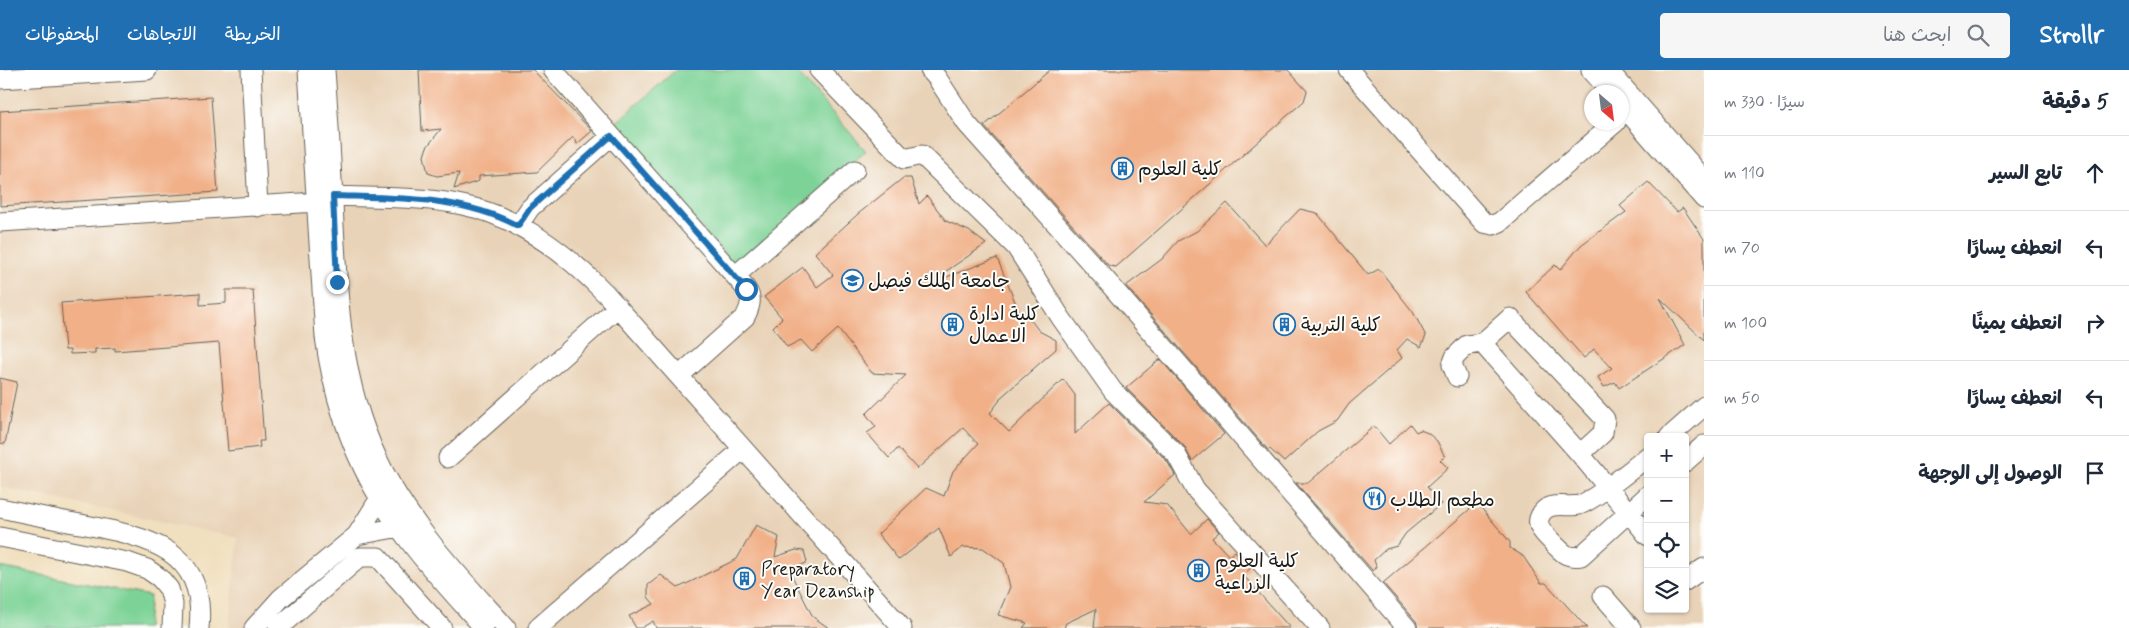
<!DOCTYPE html>
<html lang="ar">
<head>
<meta charset="utf-8">
<style>
  :root { --surface:#fff; --page:#f6f6f7; --text:#1f2937; --muted:#747a83; --line:#e0e1e3; --accent:#1f6fb2 }
  body { margin:0; font-family:Mynerve,"Playpen Sans Arabic",sans-serif; background:var(--page); color:var(--text); direction:rtl }
  .controls { position:absolute; right:15px; bottom:15px; display:grid; overflow:hidden; border-radius:5px; box-shadow:0 1px 4px #0004 }
  .controls button { width:45px; height:45px; display:grid; place-items:center; padding:0; border:0; border-bottom:1px solid var(--line); background:var(--surface); color:var(--text); font:25px sans-serif }
  .compass { position:absolute; left:1584px; top:15px; width:45px; height:45px; border-radius:50%; background:var(--surface); box-shadow:0 1px 4px #0004; rotate:152deg }
  .stop { position:absolute; width:15px; height:15px; margin:-11px; border:4px solid #1f6fb2; border-radius:50%; background:#fff }
  .stop.end { background:#1f6fb2; border-color:#fff; box-shadow:0 1px 5px #0008 }
  .list { margin:0; padding:0; list-style:none }
  h2 { display:flex; justify-content:space-between; align-items:center; height:65px; margin:0; padding:0 20px; font-size:21px }
  h2 small { font-size:16px; font-weight:400; color:var(--muted) }
  .list li { display:grid; grid-template-columns:32px 1fr auto; gap:15px; align-items:center; box-sizing:border-box; height:75px; padding:0 20px; border-top:1px solid var(--line) }
  .list b { display:block; font-size:19px; white-space:nowrap }
  .list em { font-size:16px; font-style:normal; color:var(--muted) }
  .icon { flex:none; width:28px; height:28px; fill:none; stroke:currentColor; stroke-width:2; stroke-linecap:round; stroke-linejoin:round }
  .map { position:relative; flex:none; width:1704px; height:558px; overflow:hidden; direction:ltr }
  header { display:flex; align-items:center; gap:30px; box-sizing:border-box; height:70px; padding:0 25px; background:var(--accent); color:#fff }
  header strong { font-size:24px }
  nav { display:flex; gap:28px; margin-inline-start:auto; font-size:18px }
  .search { width:350px; height:45px; background:var(--page); display:flex; align-items:center; gap:12px; box-sizing:border-box; padding:0 18px; border-radius:5px; color:var(--muted); font-size:19px }
  main { display:flex }
  aside { flex:1; background:var(--surface) }
  .map>svg:first-child { display:block }
</style>
</head>
<body>
<header>
<strong>Strollr</strong>
<div class="search"><svg class="icon" aria-label="search" viewBox="0 0 24 24"><circle cx="10" cy="10" r="6"/><path d="M15 15l6 6"/></svg>ابحث هنا</div>
<nav><a>الخريطة</a><a>الاتجاهات</a><a>المحفوظات</a></nav>
</header>
<main>
<aside>
<h2>5 دقيقة<small>سيرًا · 330 m</small></h2>
<ul class="list">
<li><svg class="icon" aria-label="ahead" viewBox="0 0 24 24"><path d="M12 20V5M6 11l6-6 6 6"/></svg><div><b>تابع السير</b></div><em>110 m</em></li>
<li><svg class="icon" aria-label="left" viewBox="0 0 24 24"><path d="M17 20v-9H6M10 6l-5 5 5 5"/></svg><div><b>انعطف يسارًا</b></div><em>70 m</em></li>
<li><svg class="icon" aria-label="right" viewBox="0 0 24 24"><path d="M7 20v-9h11M14 6l5 5-5 5"/></svg><div><b>انعطف يمينًا</b></div><em>100 m</em></li>
<li><svg class="icon" aria-label="left" viewBox="0 0 24 24"><path d="M17 20v-9H6M10 6l-5 5 5 5"/></svg><div><b>انعطف يسارًا</b></div><em>50 m</em></li>
<li><svg class="icon" aria-label="arrive" viewBox="0 0 24 24"><path d="M6 21V4h12l-3 4 3 4H6"/></svg><div><b>الوصول إلى الوجهة</b></div></li>
</ul>
</aside>
<div class="map">
<svg width="1704" height="558" viewBox="0 0 1704 558">
  <rect width="100%" height="100%" fill="#fdfcf7"/>
  <filter id="ink" filterUnits="userSpaceOnUse"><feTurbulence type="fractalNoise" baseFrequency=".02" numOctaves="2"/><feDisplacementMap in="SourceGraphic" scale="10" xChannelSelector="R" yChannelSelector="G"/><feConvolveMatrix kernelMatrix="1 2 1 2 8 2 1 2 1" color-interpolation-filters="sRGB"/></filter>
  <filter id="wash" filterUnits="userSpaceOnUse"><feTurbulence type="fractalNoise" baseFrequency=".0096" numOctaves="4" result="noise"/><feDisplacementMap in="SourceGraphic" scale="20" xChannelSelector="R" yChannelSelector="G"/><feGaussianBlur stdDeviation="1.12" result="paint"/><feColorMatrix in="noise" values="0 0 0 0 0 0 0 0 0 0 0 0 0 0 0 0 0 1.4 0 .05"/><feComposite in="paint" operator="in"/></filter>
  <g filter="url(#wash)">
    <rect width="100%" height="100%" fill="#f1e0c0"/>
    <path fill="#e9d3b8" fill-rule="evenodd" d="M0 0H1704V558H229L238 468 0 417ZM1592 22H1622V52H1592ZM1648 367H1685V539H1648Z"/>
    <path fill="#7dd397" stroke="#4c785a" d="M676 0H795L866 81 735 196 612 56Z
      M0 497 150 526 147 558H0Z"/>
    <g id="blocks">
      <path fill="#f1b088" d="M419 0H533L592 61 577 74 573 67 537 102 479 106V111L454 119 459 103 437 106 428 103 424 86 427 77 441 59 422 61Z
        M1050 0H1288L1307 21 1304 31 1116 197 1109 196 984 56Z
        M211 27 218 122 0 136V41Z
        M903 108H911L919 134 927 126 946 151 969 161 986 174 939 206 941 209 997 188 1020 244 1024 241 1039 261 1056 270V279L999 329 1000 330 990 343 1009 362 1063 309 1075 325V364L1109 333 1167 391 1175 405 1144 432 1167 435 1191 464 1207 449 1219 462 1212 468 1229 486 1235 481 1251 498 1243 505 1290 558H1094L1096 539 1066 553 1064 558H1023L1027 553 998 545 1010 517 1004 493 983 478 963 477 951 487 939 458 899 490 878 464 926 418 944 426 953 401 978 374 963 358 917 399 898 378 889 388 867 363 876 357 866 344 906 305 872 303 838 259 812 282 801 270 787 277 773 257 782 248 764 227 803 197 817 217 833 205 815 183 858 144Z
        M1648 112 1677 142 1683 138 1704 169V270L1660 228 1685 275 1619 318 1615 312 1604 317 1598 307 1612 298 1594 279 1584 288 1526 222 1555 195 1560 200 1581 175 1626 142 1620 136Z
        M1227 133 1265 175 1300 139 1317 143 1368 205 1379 199 1413 242 1426 266 1421 277 1407 269 1397 280 1402 288 1349 334 1337 351 1318 361 1284 392 1270 379 1268 380 1126 216 1162 189 1178 171 1197 161Z
        M226 220H253L264 371H259L260 377 228 381 219 273 115 281V278L95 279V283L70 284V280H65L61 233 200 223V235L226 233Z
        M1160 289 1224 364 1192 391 1184 376 1126 318Z
        M0 308 17 312 5 374 0 373Z
        M1410 354 1416 362 1420 360 1428 363 1437 371 1445 387 1440 390 1448 398 1427 417 1441 434 1406 463 1397 476 1386 479 1374 490 1376 496 1373 501 1296 413H1308L1374 356 1389 374Z
        M1477 433 1510 472V478L1523 486 1541 513H1546L1587 558H1418L1416 551 1383 513Z
        M756 455 779 467 775 487 796 480 804 481 807 492 790 502 813 547 829 558H656L653 551 641 558H636L629 546 654 534 648 527V515L661 505 678 518 737 489Z"/>
    </g>
  </g>
  <g filter="url(#ink)">
    <use href="#blocks" fill-opacity="0" stroke="#676155" stroke-width="1"/>
    <g fill="none" stroke-linecap="round" stroke-linejoin="round">
      <defs>
        <path id="minor" d="M251 0 258 137
          M308 0 325 267C332 318 347 369 372 415 401 468 444 513 484 558
          M325 0C329 52 332 103 334 155 339 245 342 322 385 404 416 462 463 510 506 558
          M553 0 735 206C749 222 756 227 745 247L679 306
          M819 0 904 89 922 85 1016 177 1061 248 1113 321 1176 384 1195 419 1320 558
          M930 0 937 8 967 54 1106 210 1407 558
          M1349 0 1484 153 1493 155 1500 152 1616 52
          M1591 0 1611 22
          M1608 0 1704 109
          M0 9 147 0
          M1622 35 1704 129
          M333 126C376 128 420 126 462 135 518 146 567 184 606 224L902 558
          M0 152 317 132
          M518 156 530 138 611 66
          M735 206 855 100
          M1482 273 1580 384 1648 466
          M1457 307 1452 295 1455 287 1467 275 1482 273 1510 248 1605 349 1603 363 1580 384
          M1669 367 1704 336
          M1648 386C1635 397 1593 431 1579 435 1566 438 1547 430 1540 446 1534 457 1548 467 1555 475 1564 484 1567 488 1581 486L1648 425
          M448 388 618 237
          M1685 392 1704 375
          M380 428 357 465 400 457
          M0 438C29 444 57 450 86 455 147 467 207 479 199 558
          M0 467 127 492 147 499 160 508 169 519 173 534 172 558
          M1685 511 1704 498
          M1603 526 1631 558
          M254 558 281 528 357 465
          M278 558 360 487H378L442 558
          M538 558 743 379"/>
      </defs>
      <use href="#minor" stroke="#676155" stroke-width="21"/>
      <use href="#minor" stroke="#fff" stroke-width="19"/>
    </g>
  </g>
  <g fill="none" stroke-linecap="round" stroke-linejoin="round" filter="url(#ink)">
    <path stroke="#1f6fb2" stroke-width="6" d="M337 212 333 126C396 128 461 126 518 156L530 138 611 66 746 219"/>
  </g>
  <defs>
    <symbol id="building-ring" viewBox="-11 -11 22 22"><circle r="9.5" fill="#fdfcf7" stroke="#1f6fb2" stroke-width="1.5"/><path d="M-4-6H4V6H1V3H-1V6H-4ZM-2.5-4.3h1.7v1.8h-1.7ZM.8-4.3h1.7v1.8H.8ZM-2.5-1h1.7V.8h-1.7ZM.8-1h1.7V.8H.8Z" fill="#1f6fb2"/></symbol>
    <symbol id="university-ring" viewBox="-11 -11 22 22"><circle r="9.5" fill="#fdfcf7" stroke="#1f6fb2" stroke-width="1.5"/><path d="M0-5L7-2L0 1L-7-2ZM-4 1L0 2.5L4 1V4Q0 6-4 4Z" fill="#1f6fb2"/></symbol>
    <symbol id="restaurant-ring" viewBox="-11 -11 22 22"><circle r="9.5" fill="#fdfcf7" stroke="#1f6fb2" stroke-width="1.5"/><path d="M-5-6h1v4h1v-4h1v4h1v-4h1v5L-1.5 .5V6h-2V.5L-5-1ZM5-6V6H3V1.5H1.5Q1.5-4 5-6Z" fill="#1f6fb2"/></symbol>
  </defs>
  <g fill-rule="evenodd">
    <use href="#building-ring" x="1110" y="86" width="25" height="25"/>
    <use href="#university-ring" x="840" y="198" width="25" height="25"/>
    <use href="#building-ring" x="940" y="242" width="25" height="25"/>
    <use href="#building-ring" x="1272" y="242" width="25" height="25"/>
    <use href="#restaurant-ring" x="1362" y="416" width="25" height="25"/>
    <use href="#building-ring" x="1186" y="488" width="25" height="25"/>
    <use href="#building-ring" x="732" y="496" width="25" height="25"/>
  </g>
  <g text-anchor="middle" stroke-width="4" stroke-linejoin="round" paint-order="stroke">
    <g font-size="19" fill="#1c1c1c" stroke="#fdfcf7" text-anchor="start">
      <text x="1138" y="105">كلية العلوم</text>
      <text x="868" y="217">جامعة الملك فيصل</text>
      <text x="969" y="250">كلية ادارة<tspan x="969" dy="22">الاعمال</tspan></text>
      <text x="1301" y="261">كلية التربية</text>
      <text x="1390" y="436">مطعم الطلاب</text>
      <text x="1215" y="497">كلية العلوم<tspan x="1215" dy="22">الزراعية</tspan></text>
      <text x="761" y="505">Preparatory<tspan x="761" dy="22">Year Deanship</tspan></text>
    </g>
  </g>
</svg>
<div class="controls">
<button>+</button>
<button>−</button>
<button><svg class="icon" aria-label="locate" viewBox="0 0 24 24"><circle cx="12" cy="12" r="6"/><path d="M12 2v4M12 18v4M2 12h4M18 12h4"/></svg></button>
<button><svg class="icon" aria-label="layers" viewBox="0 0 24 24"><path d="M12 4l9 5-9 5-9-5zM3 14l9 5 9-5"/></svg></button>
</div>
<svg class="compass" viewBox="-18 -18 36 36"><path d="M0-13l5 13h-10z" fill="#e53935"/><path d="M0 13l5-13h-10z" fill="#747a83"/></svg>
<div class="stop" style="left:746px;top:219px"></div>
<div class="stop end" style="left:337px;top:212px"></div>
</div>
</main>
</body>
</html>
